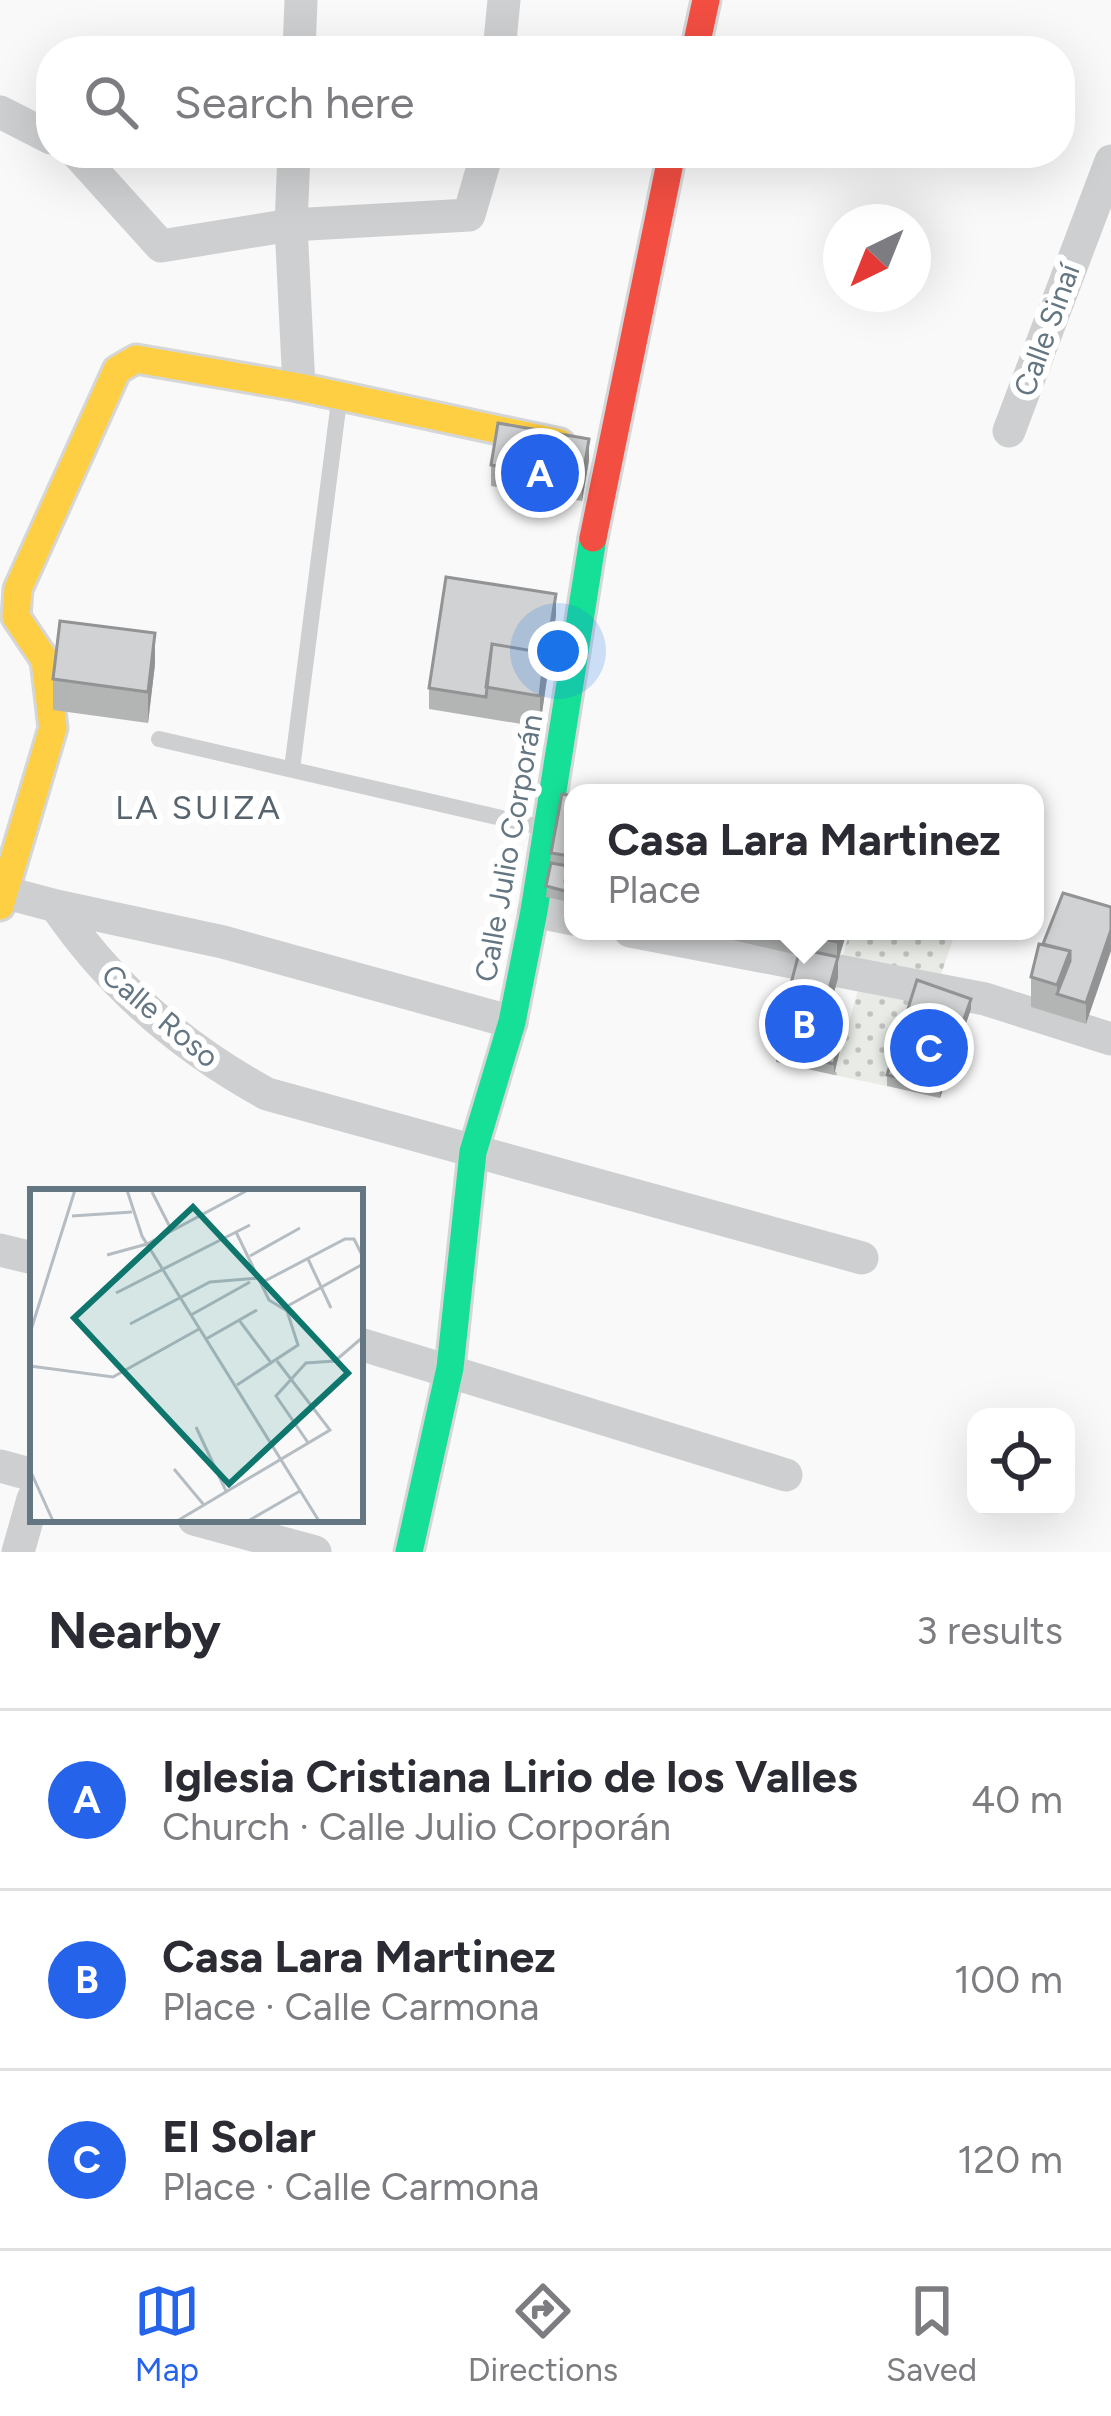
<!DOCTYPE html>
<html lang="en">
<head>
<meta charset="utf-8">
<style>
  :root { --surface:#fff; --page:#f7f7f7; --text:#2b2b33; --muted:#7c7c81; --line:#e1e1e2; --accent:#2563eb }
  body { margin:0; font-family:Figtree,sans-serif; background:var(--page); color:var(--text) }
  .controls { position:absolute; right:36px; bottom:36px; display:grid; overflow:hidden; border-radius:24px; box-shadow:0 12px 48px #0002 }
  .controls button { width:108px; height:108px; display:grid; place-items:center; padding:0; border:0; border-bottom:3px solid var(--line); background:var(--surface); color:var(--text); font:60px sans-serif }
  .compass { position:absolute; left:823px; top:204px; width:108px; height:108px; border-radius:50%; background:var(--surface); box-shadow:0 12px 48px #0002; rotate:223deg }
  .you { position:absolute; left:558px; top:651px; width:42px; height:42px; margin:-30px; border:9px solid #fff; border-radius:50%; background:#1a73e8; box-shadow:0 0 0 18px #1a73e833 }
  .badge { display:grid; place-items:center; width:78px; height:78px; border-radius:50%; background:var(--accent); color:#fff; font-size:39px; font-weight:700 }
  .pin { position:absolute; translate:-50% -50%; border:6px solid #fff; box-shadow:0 3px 12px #0006 }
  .popup { position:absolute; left:564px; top:784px; width:480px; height:156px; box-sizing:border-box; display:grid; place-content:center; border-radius:24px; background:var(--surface); filter:drop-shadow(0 3px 9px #0005); font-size:39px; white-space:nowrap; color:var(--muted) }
  .popup b { font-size:45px; color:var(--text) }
  .popup::after { content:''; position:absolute; left:50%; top:100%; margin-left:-24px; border:24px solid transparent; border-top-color:var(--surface) }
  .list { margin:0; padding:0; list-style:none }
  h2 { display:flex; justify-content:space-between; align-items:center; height:156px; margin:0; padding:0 48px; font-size:51px }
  h2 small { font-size:39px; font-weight:400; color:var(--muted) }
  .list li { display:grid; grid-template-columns:78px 1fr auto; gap:36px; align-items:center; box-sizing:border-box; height:180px; padding:0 48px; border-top:3px solid var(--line) }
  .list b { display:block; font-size:45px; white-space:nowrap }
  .list p { margin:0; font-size:39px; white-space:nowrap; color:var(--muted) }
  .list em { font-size:39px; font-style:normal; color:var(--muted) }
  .icon { flex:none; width:66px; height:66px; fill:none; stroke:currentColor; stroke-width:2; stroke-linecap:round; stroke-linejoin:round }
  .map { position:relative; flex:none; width:1111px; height:1552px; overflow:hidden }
  .search { position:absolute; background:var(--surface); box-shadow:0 12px 48px #0002; left:36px; right:36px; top:36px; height:132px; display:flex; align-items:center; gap:30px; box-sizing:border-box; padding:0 42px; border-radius:48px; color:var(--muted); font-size:45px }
  .sheet { height:696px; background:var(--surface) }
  nav { display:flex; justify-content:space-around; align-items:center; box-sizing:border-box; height:168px; border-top:3px solid var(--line); background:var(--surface); font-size:33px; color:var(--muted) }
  nav a { display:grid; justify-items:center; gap:6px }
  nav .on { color:var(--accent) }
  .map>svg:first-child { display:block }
</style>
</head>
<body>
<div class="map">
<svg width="1111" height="1552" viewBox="0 0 1111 1552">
  <defs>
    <pattern id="park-dots" width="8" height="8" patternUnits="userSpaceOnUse" patternTransform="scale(3)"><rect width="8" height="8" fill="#e8ebe6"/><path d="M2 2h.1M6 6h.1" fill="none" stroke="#c0c3c0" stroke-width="1.8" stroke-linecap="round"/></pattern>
  </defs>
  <rect width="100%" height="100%" fill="#f9f9f9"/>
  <path fill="url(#park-dots)" d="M850 931H956L936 989 917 991 887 1086 834 1075 861 979 839 970Z"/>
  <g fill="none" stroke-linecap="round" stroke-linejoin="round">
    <defs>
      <path id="fast" d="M409 1552 450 1368 473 1152 512 1022 534 911 593 538"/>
      <path id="slow" d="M0 906 53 728 45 660 16 617 18 589 117 370 136 359 299 387 560 443"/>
      <path id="jam" d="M695 51 706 0
        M593 538 672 153"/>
    </defs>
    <use href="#fast" stroke="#d5d6d7" stroke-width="33"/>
    <use href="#slow" stroke="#d5d6d7" stroke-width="33"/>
    <use href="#jam" stroke="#d5d6d7" stroke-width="33"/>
    <path stroke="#cecfd0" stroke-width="16" d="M159 739 540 827
      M292 769 339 401"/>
    <path stroke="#cecfd0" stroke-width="33" d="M299 51 301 0
      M499 51 504 0
      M0 112 51 138
      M77 153 161 246 291 225 469 215 487 153
      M294 153 291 225 299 387
      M1009 431 1111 161
      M7 893 56 906C111 987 181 1047 267 1094L862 1258
      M56 906 223 942 512 1022
      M534 911 573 919
      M630 931 985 999 1111 1039
      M0 1250 33 1258
      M360 1344 786 1475
      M0 1466 33 1475
      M194 1519 315 1552
      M18 1552 33 1499"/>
    <use href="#fast" stroke="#16e098" stroke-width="27"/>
    <use href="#slow" stroke="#ffcf43" stroke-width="27"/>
    <use href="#jam" stroke="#f24e42" stroke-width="27"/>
  </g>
  <path fill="#b3b5b5" d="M589 460 582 501 491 486V465Z
    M556 615 540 727 429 709V688Z
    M155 664 148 723 53 710V679Z
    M573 796V903L546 897 551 853Z
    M1111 907 1086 1024 1031 1007V977L1043 944Z
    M694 931H847L838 961V978L823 1032 841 1046 834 1075 776 1062V1041L798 955Z
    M971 1009 940 1098 887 1086V1075Z"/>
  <path fill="#929394" d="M589 439V460L582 501V480Z
    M556 594V615L540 727V696Z
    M155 633V664L148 723V692Z
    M1111 930V951L1086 1024V1003Z
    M840 931H847L838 961V978L815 1060 812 1059V1070V1049L837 960V942Z
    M1070 951V982L1057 994V985Z
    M971 999V1009L940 1098V1087Z
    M841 1036V1046L834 1075V1064Z"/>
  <path fill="#d0d2d3" stroke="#929394" stroke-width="3" d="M498 423 589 439 582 480 491 465Z
    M446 577 556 594 545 662V653L492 644 486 697 429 688Z
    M60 621 155 633 148 692 53 679Z
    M492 644 545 653 540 696 486 687Z
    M562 794 573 796V882L565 881 570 856 551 853Z
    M551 863 568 866 565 891 546 886Z
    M1063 893 1111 907V930L1086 1003 1057 994 1070 961V951L1043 944Z
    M786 931H840L837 942Z
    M1039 944 1070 951 1057 985 1031 977Z
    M800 949 838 957 812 1049 776 1041Z
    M917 980 971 999 940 1087 887 1075Z
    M818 1030 841 1036 834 1064 812 1059Z"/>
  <g text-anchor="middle" stroke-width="12" stroke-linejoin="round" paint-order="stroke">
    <g font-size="30" fill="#657683" stroke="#fff">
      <text transform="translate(1047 330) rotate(-70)" y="10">Calle Sinaí</text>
      <text transform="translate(509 848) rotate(-80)" y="10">Calle Julio Corporán</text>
      <text transform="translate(160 1016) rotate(40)" y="10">Calle Roso</text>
    </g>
    <g font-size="33" letter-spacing="3" fill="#57646e" stroke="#fff">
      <text x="199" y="819">LA SUIZA</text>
    </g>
  </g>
  <g transform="translate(30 1189)">
    <rect width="333" height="333" fill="#f9f9f9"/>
    <path fill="none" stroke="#b5bdc3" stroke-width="3" d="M97 1 112 47 289 332M122 3 142 42M42 27 102 23M206 43 239 111 257 122 268 156 207 196M77 66 117 55 218 1M220 67 270 39M278 70 301 119M231 94 315 50H324L333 68M86 104 220 36M254 119 333 75M161 126 220 93M209 131 242 175M100 135 180 93 228 89M0 144 45 1M176 150 227 121M0 177 83 188 169 140M166 238 196 302M279 255 246 207 276 174 305 172 333 148M144 280 174 316M0 281 23 332M147 332 300 241 247 172M218 332 270 302"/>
    <path fill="#0f766e" fill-opacity="0.15" stroke="#0f766e" stroke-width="6" d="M163 18 318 184 199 295 44 129Z"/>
    <rect width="333" height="333" fill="none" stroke="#657683" stroke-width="6"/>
  </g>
</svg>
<div class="controls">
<button><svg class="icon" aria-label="locate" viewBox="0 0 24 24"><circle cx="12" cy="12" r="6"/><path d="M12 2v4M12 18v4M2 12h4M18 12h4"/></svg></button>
</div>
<svg class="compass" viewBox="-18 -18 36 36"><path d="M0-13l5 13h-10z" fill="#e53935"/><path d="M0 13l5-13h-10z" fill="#7c7c81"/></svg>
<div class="you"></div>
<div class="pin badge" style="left:540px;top:473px">A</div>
<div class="pin badge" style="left:804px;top:1024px">B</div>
<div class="popup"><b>Casa Lara Martinez</b>Place</div>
<div class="pin badge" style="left:929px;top:1048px">C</div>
<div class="search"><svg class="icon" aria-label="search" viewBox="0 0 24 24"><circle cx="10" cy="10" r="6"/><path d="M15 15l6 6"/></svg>Search here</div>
</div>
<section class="sheet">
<h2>Nearby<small>3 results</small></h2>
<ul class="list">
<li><span class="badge">A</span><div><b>Iglesia Cristiana Lirio de los Valles</b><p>Church · Calle Julio Corporán</p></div><em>40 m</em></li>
<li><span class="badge">B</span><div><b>Casa Lara Martinez</b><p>Place · Calle Carmona</p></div><em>100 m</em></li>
<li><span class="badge">C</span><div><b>El Solar</b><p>Place · Calle Carmona</p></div><em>120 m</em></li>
</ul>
</section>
<nav>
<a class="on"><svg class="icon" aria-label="map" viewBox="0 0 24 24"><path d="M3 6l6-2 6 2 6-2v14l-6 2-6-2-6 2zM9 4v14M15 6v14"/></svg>Map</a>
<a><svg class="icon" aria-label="directions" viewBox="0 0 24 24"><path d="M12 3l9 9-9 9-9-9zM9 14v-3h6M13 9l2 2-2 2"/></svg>Directions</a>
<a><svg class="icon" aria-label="saved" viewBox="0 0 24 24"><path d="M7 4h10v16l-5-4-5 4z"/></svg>Saved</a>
</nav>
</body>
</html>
